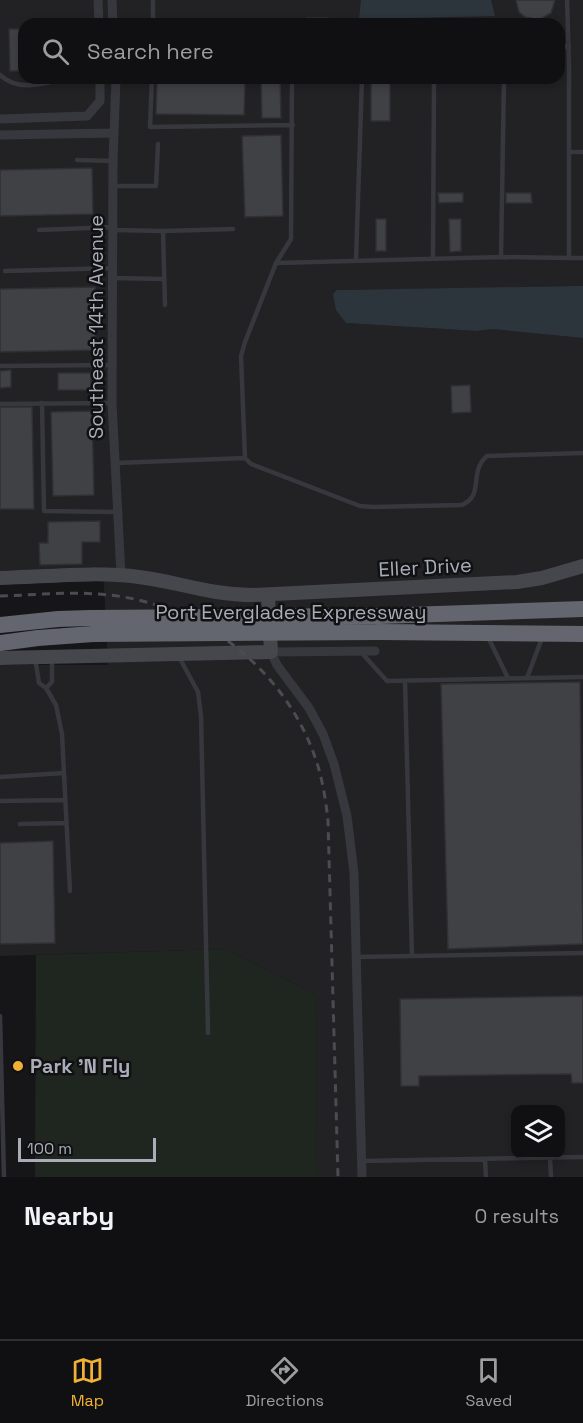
<!DOCTYPE html>
<html lang="en">
<head>
<meta charset="utf-8">
<style>
  :root { --surface:#101012; --page:#19191b; --text:#f1f3f6; --muted:#9c9d9f; --line:#303032; --accent:#f2b134 }
  body { margin:0; font-family:"Space Grotesk",sans-serif; background:var(--page); color:var(--text) }
  .controls { position:absolute; right:18px; bottom:18px; display:grid; overflow:hidden; border-radius:12px; box-shadow:0 3px 9px #0003 }
  .controls button { width:54px; height:54px; display:grid; place-items:center; padding:0; border:0; border-bottom:2px solid var(--line); background:var(--surface); color:var(--text); font:30px sans-serif }
  .scale { position:absolute; left:18px; bottom:15px; width:138px; box-sizing:border-box; padding-left:6px; border:3px solid #a8adb8; border-top:0; font-size:16px; line-height:21px; white-space:nowrap; color:#a8adb8; -webkit-text-stroke:4px #111113; paint-order:stroke }
  .list { margin:0; padding:0; list-style:none }
  h2 { display:flex; justify-content:space-between; align-items:center; height:78px; margin:0; padding:0 24px; font-size:26px }
  h2 small { font-size:20px; font-weight:400; color:var(--muted) }
  .icon { flex:none; width:33px; height:33px; fill:none; stroke:currentColor; stroke-width:2; stroke-linecap:round; stroke-linejoin:round }
  .map { position:relative; flex:none; width:583px; height:1177px; overflow:hidden }
  .search { position:absolute; background:var(--surface); box-shadow:0 3px 9px #0003; left:18px; right:18px; top:18px; height:66px; display:flex; align-items:center; gap:15px; box-sizing:border-box; padding:0 21px; border-radius:18px; color:var(--muted); font-size:22px }
  .sheet { height:162px; background:var(--surface) }
  nav { display:flex; justify-content:space-around; align-items:center; box-sizing:border-box; height:84px; border-top:2px solid var(--line); background:var(--surface); font-size:16px; color:var(--muted) }
  nav a { display:grid; justify-items:center; gap:3px }
  nav .on { color:var(--accent) }
  .map>svg:first-child { display:block }
</style>
</head>
<body>
<div class="map">
<svg width="583" height="1177" viewBox="0 0 583 1177">
  <rect width="100%" height="100%" fill="#161618"/>
  <path fill="#222225" fill-rule="evenodd" d="M0 0H583V286L338 290 333 294 346 323 477 331 491 329 583 338V1177H317L316 995 225 949 0 956V665H108L103 567 0 571ZM24 24H559V78H24ZM516 1110H560V1154H516Z"/>
  <path fill="#1e261f" d="M225 949 316 995 317 1177H35L36 955Z"/>
  <path fill="#2c353c" d="M361 0H491L495 16 359 19Z
    M575 286H583V338L491 329 477 331 346 323 336 310 333 294 337 290Z"/>
  <path fill="#404145" stroke="#303034" stroke-width="1.5" d="M516 0H555L551 13 539 20 525 17 519 12Z
    M307 18H328V24H307Z
    M9 29H24V71H10Z
    M261 78H280L281 118H262Z
    M371 79H390V121H371Z
    M157 80 245 82 244 115 156 114Z
    M281 135 283 216 245 217 242 136Z
    M92 168 93 214 0 216V170Z
    M438 193H463V202L439 203Z
    M506 193H531L532 203H506Z
    M376 219H386V251H376Z
    M449 219H461V251L450 252Z
    M95 287 96 350 0 352V289Z
    M11 370V387L0 388V371Z
    M58 373H91V390H58Z
    M470 385 471 412 452 413 451 386Z
    M0 407H32L34 509H0Z
    M92 411 94 495 53 496 51 412Z
    M100 521V542H82V564L40 565 39 543H48V522Z
    M580 682 583 944 448 949 441 684Z
    M53 841 55 943 0 944V843Z
    M583 996V1083H572L571 1074 419 1076V1086H401L400 999Z"/>
  <g fill="none" stroke-linecap="round" stroke-linejoin="round">
    <path stroke="#37383d" stroke-width="4.5" d="M72 24H88
      M153 24V0
      M559 47 569 46
      M0 75C19 93 45 83 68 78
      M152 78 150 127 293 125
      M292 78 291 239 276 263 245 342 241 356 245 458 251 464 360 506 373 507 462 505C485 495 468 472 487 456L583 453
      M569 152H583
      M77 160 113 161
      M113 186H156L158 144
      M39 230 114 227
      M114 230 163 231 165 305
      M163 231 233 229
      M501 257 504 78
      M433 258 434 78
      M569 258H583
      M356 261 362 78
      M276 263 501 257 569 258V63L567 0
      M5 271 114 268
      M113 278 164 279
      M0 366 112 365
      M42 403 44 511 118 512
      M0 404 112 403
      M116 463 245 458
      M488 637 508 678
      M360 651 387 681 583 677
      M178 655 198 692 201 716 208 1033
      M35 658 39 683 46 688 56 705 62 734 70 891
      M527 678 542 638
      M405 681 412 956
      M46 688 52 682V658
      M0 777 64 773
      M0 801 65 800
      M20 824 66 823
      M356 957 583 953
      M0 1016 4 1177
      M550 1158 551 1177
      M485 1159 486 1177
      M362 1161 583 1157"/>
    <path stroke="#37383d" stroke-width="9" d="M98 0 99 24
      M112 0 113 24
      M116 78 113 161 112 403 121 575
      M0 119 87 116 100 101V78
      M0 135 114 133
      M362 1177 354 873 347 816 334 764 323 734 309 708 277 665 271 652 375 651"/>
    <path stroke="#45474d" stroke-width="14" d="M0 578C44 577 96 571 139 577 179 582 210 595 253 595L517 582 542 578 583 566
      M0 658 271 652 268 595"/>
    <path stroke="#63666e" stroke-width="16" d="M379 616 583 609
      M379 632 583 634
      M0 643 38 638 93 634"/>
    <path stroke="#4a4c52" stroke-width="3" stroke-dasharray="8 6" stroke-linecap="butt" d="M0 596C36 595 74 591 109 595 204 605 288 672 317 763 323 782 326 802 328 821L338 1177"/>
    <path stroke="#63666e" stroke-width="16" d="M0 625 58 619 90 618 379 616
      M93 634 379 632"/>
  </g>
  <circle fill="#f2b134" stroke="#111113" stroke-width="2" cx="18" cy="1066" r="6"/>
  <g text-anchor="middle" stroke-width="5" stroke-linejoin="round" paint-order="stroke">
    <g font-size="20" fill="#a8adb8" stroke="#111113">
      <text transform="translate(96 327) rotate(-90)" y="7">Southeast 14th Avenue</text>
      <text transform="translate(425 567) rotate(-3)" y="7">Eller Drive</text>
      <text x="291" y="619">Port Everglades Expressway</text>
    </g>
    <g font-size="20" font-weight="bold" fill="#a8adb8" stroke="#111113" text-anchor="start">
      <text x="30" y="1073">Park 'N Fly</text>
    </g>
  </g>
</svg>
<div class="controls">
<button><svg class="icon" aria-label="layers" viewBox="0 0 24 24"><path d="M12 4l9 5-9 5-9-5zM3 14l9 5 9-5"/></svg></button>
</div>
<div class="scale">100 m</div>
<div class="search"><svg class="icon" aria-label="search" viewBox="0 0 24 24"><circle cx="10" cy="10" r="6"/><path d="M15 15l6 6"/></svg>Search here</div>
</div>
<section class="sheet">
<h2>Nearby<small>0 results</small></h2>
<ul class="list">
</ul>
</section>
<nav>
<a class="on"><svg class="icon" aria-label="map" viewBox="0 0 24 24"><path d="M3 6l6-2 6 2 6-2v14l-6 2-6-2-6 2zM9 4v14M15 6v14"/></svg>Map</a>
<a><svg class="icon" aria-label="directions" viewBox="0 0 24 24"><path d="M12 3l9 9-9 9-9-9zM9 14v-3h6M13 9l2 2-2 2"/></svg>Directions</a>
<a><svg class="icon" aria-label="saved" viewBox="0 0 24 24"><path d="M7 4h10v16l-5-4-5 4z"/></svg>Saved</a>
</nav>
</body>
</html>
